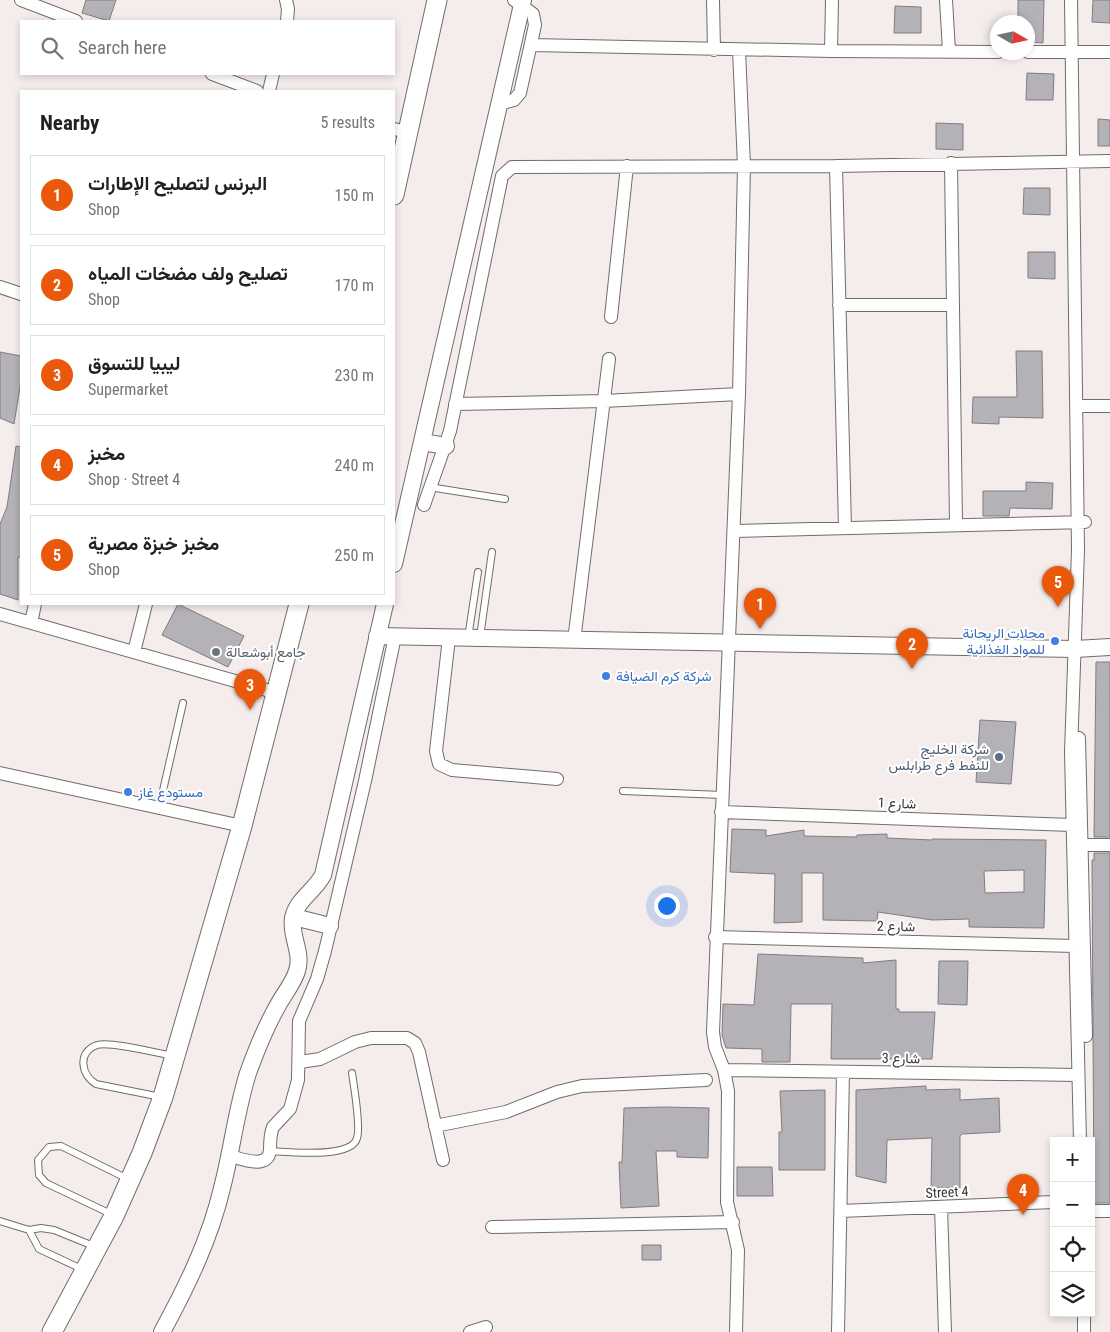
<!DOCTYPE html>
<html lang="en">
<head>
<meta charset="utf-8">
<style>
  :root { --surface:#fff; --page:#f6f6f6; --text:#202124; --muted:#757577; --line:#e0e0e0; --accent:#ea580c }
  body { margin:0; font-family:"Roboto Condensed",Vazirmatn,sans-serif; background:var(--page); color:var(--text) }
  .controls { position:absolute; right:15px; bottom:15px; display:grid; overflow:hidden; border-radius:0px; box-shadow:0 2px 8px #0003 }
  .controls button { width:45px; height:45px; display:grid; place-items:center; padding:0; border:0; border-bottom:1px solid var(--line); background:var(--surface); color:var(--text); font:25px sans-serif }
  .compass { position:absolute; left:990px; top:15px; width:45px; height:45px; border-radius:50%; background:var(--surface); box-shadow:0 2px 8px #0003; rotate:99deg }
  .you { position:absolute; left:666px; top:905px; width:18px; height:18px; margin:-12px; border:4px solid #fff; border-radius:50%; background:#1a73e8; box-shadow:0 0 0 8px #1a73e833 }
  .badge { display:grid; place-items:center; width:32px; height:32px; border-radius:50%; background:var(--accent); color:#fff; font-size:16px; font-weight:700 }
  .pin { position:absolute; translate:-50% -41px; filter:drop-shadow(0 1px 2px #0008) }
  .pin::after { content:''; position:absolute; top:26px; width:18px; height:15px; background:inherit; clip-path:polygon(0 0,100% 0,50% 100%) }
  .list { margin:0; padding:0; list-style:none }
  h2 { display:flex; justify-content:space-between; align-items:center; height:65px; margin:0; padding:0 20px; font-size:21px }
  h2 small { font-size:16px; font-weight:400; color:var(--muted) }
  .list li { display:grid; grid-template-columns:32px 1fr auto; gap:15px; align-items:center; box-sizing:border-box; height:80px; margin:0 10px 10px; padding:0 10px; border:1px solid var(--line); border-radius:0px }
  .list b { display:block; font-size:19px; white-space:nowrap }
  .list p { margin:0; font-size:16px; white-space:nowrap; color:var(--muted) }
  .list em { font-size:16px; font-style:normal; color:var(--muted) }
  .icon { flex:none; width:28px; height:28px; fill:none; stroke:currentColor; stroke-width:2; stroke-linecap:round; stroke-linejoin:round }
  .map { position:relative; flex:none; width:1110px; height:1332px; overflow:hidden }
  .search { position:absolute; background:var(--surface); box-shadow:0 2px 8px #0003; left:20px; top:20px; width:375px; height:55px; display:flex; align-items:center; gap:12px; box-sizing:border-box; padding:0 18px; border-radius:0px; color:var(--muted); font-size:19px }
  .panel { position:absolute; background:var(--surface); box-shadow:0 2px 8px #0003; left:20px; top:90px; width:375px; height:515px; border-radius:0px }
  .map>svg:first-child { display:block }
</style>
</head>
<body>
<div class="map">
<svg width="1110" height="1332" viewBox="0 0 1110 1332">
  <rect width="100%" height="100%" fill="#f5edeb"/>
  <path fill="#b4b1b7" stroke="#7f7d82" fill-rule="evenodd" d="M86 0H116L109 21 82 13Z
    M1018 0H1044L1043 43 1028 42V22H1018Z
    M1093 0H1110V23L1092 22Z
    M895 6 921 7V33H894Z
    M1027 73 1054 74 1053 100H1026Z
    M1098 119 1110 120V146H1098Z
    M936 123 963 124V150L936 149Z
    M1024 188H1050V215L1023 214Z
    M1028 252H1055V279L1028 278Z
    M1016 351H1042L1043 418 999 417V424L972 423 973 397H1017Z
    M0 352 21 356V381L14 424 0 418Z
    M16 446 21 447V557H18V600L0 594V524L7 507Z
    M1026 482 1053 483 1052 509 1010 508 1009 516H983V491H1026Z
    M178 604 244 636 228 667 162 635Z
    M1096 662H1110V837H1094Z
    M980 720 1016 722 1011 784 976 782Z
    M732 829 766 830V836L804 830V836L857 837V835L887 834V838L932 840V839L1046 840 1044 928 969 927V919L932 920 878 912 877 921 823 920V873H802V922L774 923 775 874 730 872ZM1024 870V892L985 893 984 871Z
    M1094 853H1110V1203H1094L1092 860H1094Z
    M758 954 863 958V963L896 960V1009H899V1012H935L932 1059H831L832 1004H791L790 1062H762V1049L726 1048 722 1035 723 1004 754 1005Z
    M939 961H968L967 1005 938 1004Z
    M926 1086V1090L960 1089V1100L999 1098 1000 1132 962 1134 960 1136V1188H931L932 1138 887 1140 886 1183 856 1176V1090Z
    M825 1090V1170H779V1132H782L780 1091Z
    M665 1107 709 1108 708 1158 677 1157V1151H656L659 1206 621 1208 619 1162H622L624 1108Z
    M737 1167H772L773 1196H737Z
    M642 1245H661V1260H642Z"/>
  <g fill="none" stroke-linecap="round" stroke-linejoin="round">
    <defs>
      <path id="service" d="M429 487 505 499
        M480 637 492 552
        M468 638 478 572
        M623 791 722 795
        M159 808 183 703
        M161 1097 96 1084C81 1075 77 1052 97 1045 110 1041 157 1053 173 1056
        M270 1151C288 1152 352 1159 357 1138 361 1126 354 1087 352 1073
        M113 1215 46 1183 39 1175 38 1160 49 1147 61 1146 128 1179
        M0 1221 29 1230 41 1228 54 1230 96 1247
        M29 1230 39 1249 84 1270"/>
      <path id="minor" d="M21 0 76 21
        M286 0 288 9 287 21
        M713 0 714 50
        M946 0 949 51
        M1071 0 1078 550 1071 752 1080 1141
        M531 45 831 51 998 52
        M831 51 832 0
        M1028 52H1110
        M212 74 257 91
        M269 91 273 74
        M499 104 514 100 520 93 535 25 533 14 514 0
        M394 129 407 132
        M951 163 956 524
        M836 166 845 528
        M0 287 21 294
        M839 305H953
        M611 317 627 166
        M455 404 604 401 739 394
        M1077 406H1110
        M424 505 450 431 502 176 512 167 836 166 1110 161
        M735 531 1085 522
        M0 614 277 693
        M31 623 35 604
        M449 638 436 751 439 764 452 770 557 779
        M574 641 609 359
        M134 652 146 604
        M1079 738 1086 1036
        M0 773 242 826
        M721 812 1072 825
        M1075 845H1110
        M715 937 1075 946
        M300 1062 320 1059 355 1042 371 1038H407L415 1043 419 1052 443 1160
        M724 1070 1078 1075
        M435 1126 506 1112 557 1092 582 1086 706 1080
        M230 1156C242 1159 268 1170 270 1150 270 1143 270 1134 273 1127L290 1109 298 1080 299 1021 317 979 325 951 365 781 395 636
        M941 1207 945 1332
        M841 1211 1054 1202
        M1091 1211H1110
        M492 1227 733 1222
        M470 1332 486 1327
        M736 1332 738 1250 727 1202 728 1091 724 1070 715 1047 713 1032 739 394 744 166 739 50
        M838 1332 843 1072
        M1084 1332V1313"/>
      <path id="tertiary" d="M422 442 446 446
        M394 564 523 0
        M377 636 1075 649 1110 647
        M294 917 330 926
        M162 1332C187 1286 210 1239 222 1188 232 1150 236 1111 248 1073 256 1051 265 1028 277 1007 283 995 293 984 297 971 303 952 290 937 293 918 297 899 314 892 323 875L385 604"/>
      <path id="secondary" d="M394 195 437 0
        M52 1332 114 1216 142 1153 163 1097 242 826 299 604"/>
    </defs>
    <use href="#service" stroke="#726c69" stroke-width="8"/>
    <use href="#minor" stroke="#726c69" stroke-width="14"/>
    <use href="#tertiary" stroke="#726c69" stroke-width="18"/>
    <use href="#secondary" stroke="#726c69" stroke-width="21"/>
    <use href="#service" stroke="#fff" stroke-width="6"/>
    <use href="#minor" stroke="#fff" stroke-width="12"/>
    <use href="#tertiary" stroke="#fff" stroke-width="16"/>
    <use href="#secondary" stroke="#fff" stroke-width="19"/>
  </g>
  <g fill="#3f7fe0" stroke="#fff" stroke-width="2">
    <circle cx="1055" cy="641" r="5"/>
    <circle cx="606" cy="676" r="5"/>
    <circle cx="128" cy="792" r="5"/>
  </g>
  <circle fill="#6b7280" stroke="#fff" stroke-width="2" cx="216" cy="652" r="5"/>
  <circle fill="#5c6f8a" stroke="#fff" stroke-width="2" cx="999" cy="757" r="5"/>
  <g text-anchor="middle" stroke-width="4" stroke-linejoin="round" paint-order="stroke">
    <g font-size="14" fill="#366cbe" stroke="#fff" text-anchor="start">
      <text x="1045" y="638" text-anchor="end">محلات الريحانة<tspan x="1045" dy="16">للمواد الغذائية</tspan></text>
      <text x="616" y="681">شركة كرم الضيافة</text>
      <text x="138" y="797">مستودع غاز</text>
    </g>
    <g font-size="14" fill="#5b616d" stroke="#fff" text-anchor="start">
      <text x="226" y="657">جامع أبوشعالة</text>
    </g>
    <g font-size="14" fill="#4e5e75" stroke="#fff" text-anchor="end">
      <text x="989" y="754">شركة الخليج<tspan x="989" dy="16">للنفط فرع طرابلس</tspan></text>
    </g>
    <g font-size="14" fill="#373433" stroke="#fff">
      <text transform="translate(897 803) rotate(2)" y="5">شارع 1</text>
      <text transform="translate(896 926) rotate(1)" y="5">شارع 2</text>
      <text transform="translate(901 1058) rotate(1)" y="5">شارع 3</text>
      <text transform="translate(947 1192) rotate(-3)" y="5">Street 4</text>
    </g>
  </g>
</svg>
<div class="controls">
<button>+</button>
<button>−</button>
<button><svg class="icon" aria-label="locate" viewBox="0 0 24 24"><circle cx="12" cy="12" r="6"/><path d="M12 2v4M12 18v4M2 12h4M18 12h4"/></svg></button>
<button><svg class="icon" aria-label="layers" viewBox="0 0 24 24"><path d="M12 4l9 5-9 5-9-5zM3 14l9 5 9-5"/></svg></button>
</div>
<svg class="compass" viewBox="-18 -18 36 36"><path d="M0-13l5 13h-10z" fill="#e53935"/><path d="M0 13l5-13h-10z" fill="#757577"/></svg>
<div class="you"></div>
<div class="pin badge" style="left:760px;top:629px">1</div>
<div class="pin badge" style="left:912px;top:669px">2</div>
<div class="pin badge" style="left:250px;top:710px">3</div>
<div class="pin badge" style="left:1023px;top:1215px">4</div>
<div class="pin badge" style="left:1058px;top:607px">5</div>
<div class="search"><svg class="icon" aria-label="search" viewBox="0 0 24 24"><circle cx="10" cy="10" r="6"/><path d="M15 15l6 6"/></svg>Search here</div>
<section class="panel">
<h2>Nearby<small>5 results</small></h2>
<ul class="list">
<li><span class="badge">1</span><div><b>البرنس لتصليح الإطارات</b><p>Shop</p></div><em>150 m</em></li>
<li><span class="badge">2</span><div><b>تصليح ولف مضخات المياه</b><p>Shop</p></div><em>170 m</em></li>
<li><span class="badge">3</span><div><b>ليبيا للتسوق</b><p>Supermarket</p></div><em>230 m</em></li>
<li><span class="badge">4</span><div><b>مخبز</b><p>Shop · Street 4</p></div><em>240 m</em></li>
<li><span class="badge">5</span><div><b>مخبز خبزة مصرية</b><p>Shop</p></div><em>250 m</em></li>
</ul>
</section>
</div>
</body>
</html>
